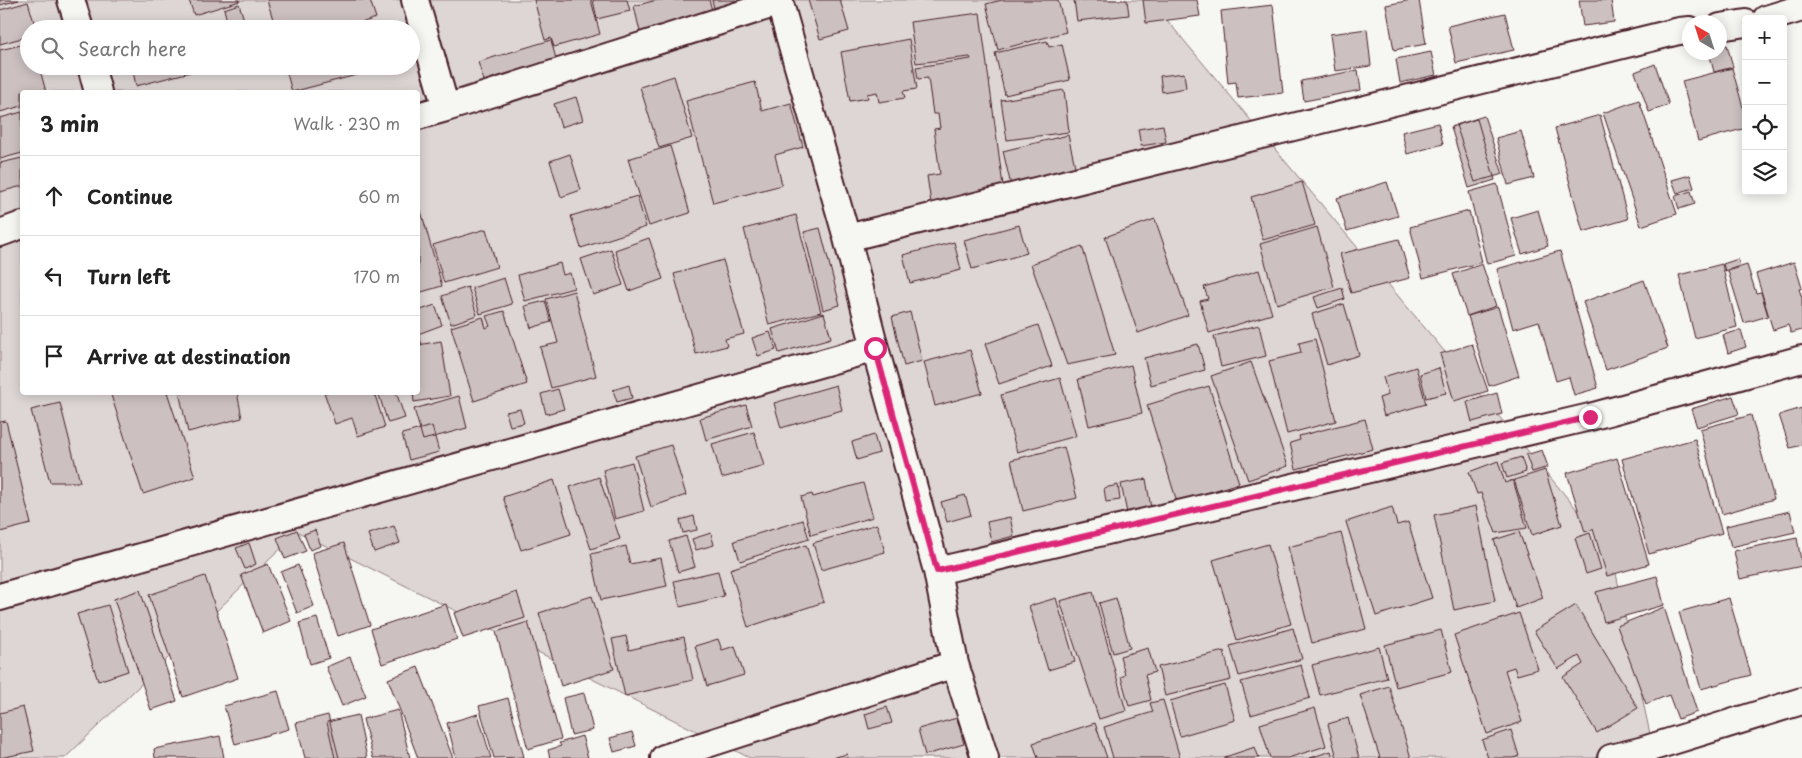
<!DOCTYPE html>
<html lang="en">
<head>
<meta charset="utf-8">
<style>
  :root { --surface:#fff; --page:#f6f6f6; --text:#222; --muted:#767676; --line:#e0e0e0 }
  body { margin:0; font-family:"Playpen Sans",sans-serif; background:var(--page); color:var(--text) }
  .controls { position:absolute; right:15px; top:15px; display:grid; overflow:hidden; border-radius:5px; box-shadow:0 2px 12px #0003 }
  .controls button { width:45px; height:45px; display:grid; place-items:center; padding:0; border:0; border-bottom:1px solid var(--line); background:var(--surface); color:var(--text); font:25px sans-serif }
  .compass { position:absolute; left:1682px; top:15px; width:45px; height:45px; border-radius:50%; background:var(--surface); box-shadow:0 2px 12px #0003; rotate:321deg }
  .stop { position:absolute; width:15px; height:15px; margin:-11px; border:4px solid #db2777; border-radius:50%; background:#fff }
  .stop.end { background:#db2777; border-color:#fff; box-shadow:0 1px 5px #0008 }
  .list { margin:0; padding:0; list-style:none }
  h2 { display:flex; justify-content:space-between; align-items:center; height:65px; margin:0; padding:0 20px; font-size:21px }
  h2 small { font-size:16px; font-weight:400; color:var(--muted) }
  .list li { display:grid; grid-template-columns:32px 1fr auto; gap:15px; align-items:center; box-sizing:border-box; height:80px; padding:0 20px; border-top:1px solid var(--line) }
  .list b { display:block; font-size:19px; white-space:nowrap }
  .list em { font-size:16px; font-style:normal; color:var(--muted) }
  .icon { flex:none; width:28px; height:28px; fill:none; stroke:currentColor; stroke-width:2; stroke-linecap:round; stroke-linejoin:round }
  .map { position:relative; flex:none; width:1802px; height:758px; overflow:hidden }
  .search { position:absolute; background:var(--surface); box-shadow:0 2px 12px #0003; left:20px; top:20px; width:400px; height:55px; display:flex; align-items:center; gap:12px; box-sizing:border-box; padding:0 18px; border-radius:28px; color:var(--muted); font-size:19px }
  .panel { position:absolute; background:var(--surface); box-shadow:0 2px 12px #0003; left:20px; top:90px; width:400px; height:305px; border-radius:5px }
  .map>svg:first-child { display:block }
</style>
</head>
<body>
<div class="map">
<svg width="1802" height="758" viewBox="0 0 1802 758">
  <rect width="100%" height="100%" fill="#f6f6f2"/>
  <filter id="ink" filterUnits="userSpaceOnUse"><feTurbulence type="fractalNoise" baseFrequency=".02" numOctaves="2"/><feDisplacementMap in="SourceGraphic" scale="10" xChannelSelector="R" yChannelSelector="G"/><feConvolveMatrix kernelMatrix="1 2 1 2 8 2 1 2 1" color-interpolation-filters="sRGB"/></filter>
  <g filter="url(#ink)">
    <path fill="#ddd6d5" stroke="#947a80" fill-rule="evenodd" d="M0 0H1150L1611 550 1655 758H750L298 532 65 758H0ZM29 29H411V66H29ZM22 92H418V392H22Z"/>
    <path fill="#ccc1c0" stroke="#4a1f2b" d="M0 0H19L0 5Z
      M189 0H240V1L194 15Z
      M267 0H370L376 18 342 29H276Z
      M534 0H591L600 34 554 47 551 38 545 40Z
      M593 0H627L630 11 597 19Z
      M657 0H709L713 13 640 32 634 6Z
      M712 0H736L739 10 716 15Z
      M808 0H840L849 31 820 39Z
      M1002 0H1058L1066 32 998 50 986 4Z
      M1074 0H1127L1129 15 1077 21Z
      M1143 0H1197L1200 16 1146 23Z
      M1411 0H1419L1426 44 1394 50 1386 5Z
      M1579 0H1611L1614 22 1583 26Z
      M28 2 36 29H29V36L0 44V10Z
      M239 4 247 29H229L224 9Z
      M1273 5 1283 93 1238 98 1236 82 1228 83 1221 11Z
      M980 13 1004 193 931 203 927 176 940 174 934 129 940 128 938 114H933L928 78 918 79 916 67 971 59 970 57 916 63 910 22Z
      M1505 13 1514 50 1456 63 1448 26Z
      M371 24 372 29H354Z
      M1367 29 1371 66 1335 71 1330 34Z
      M909 39 917 89 903 91 905 98 879 102 877 92 867 94 868 98 850 101 841 52Z
      M551 40 556 59 484 81 478 62Z
      M1047 41 1049 47 1062 44 1070 80 1005 95 995 53Z
      M29 43V66H39L46 92H22V106L0 112V50Z
      M1727 45 1733 67 1714 72 1709 52H1720V47Z
      M1431 52 1436 75 1400 83 1396 59Z
      M1655 64 1669 105 1649 112 1635 72Z
      M132 66H201L202 69 136 86Z
      M285 66H382L383 68 292 92Z
      M1732 68 1746 118V128L1698 141 1682 81Z
      M1358 70 1361 90 1304 101 1301 81Z
      M1184 73 1186 88 1162 92 1160 76Z
      M674 76 692 138 659 148 640 87Z
      M755 82 762 111 791 103 803 147 775 155 782 185 713 203 686 101Z
      M1064 90 1069 132 1007 140 1001 100Z
      M576 97 583 120 561 127 554 104Z
      M1639 100 1677 214 1641 226 1603 113Z
      M22 112V153L0 159V118Z
      M1600 115 1628 219 1583 232 1555 128Z
      M1484 116 1503 174 1475 182 1456 125Z
      M1477 119 1495 180 1469 188 1451 127Z
      M1438 123 1443 144 1407 154 1402 132Z
      M1163 125 1166 142 1141 146 1138 129Z
      M1521 131 1534 178 1508 185 1496 138Z
      M1068 135 1077 175 1012 190 1003 151Z
      M670 146 690 213 649 226 628 159Z
      M570 154 581 190 561 197 550 161Z
      M22 158V186L0 192V163Z
      M1690 175 1694 188 1677 193 1672 180Z
      M1302 182 1315 225 1263 240 1251 197Z
      M1387 182 1398 216 1347 231 1337 198Z
      M1497 184 1516 256 1487 264 1469 192Z
      M1691 191 1695 204 1679 209 1675 196Z
      M637 196 646 227 581 248 571 216Z
      M418 200 442 286 418 293Z
      M1538 210 1548 246 1522 254 1511 218Z
      M1469 211 1482 262 1423 278 1410 227Z
      M796 215 821 312 769 325 744 229Z
      M1155 219 1188 315 1138 333 1105 237Z
      M1019 225 1027 253 972 269 964 240Z
      M1317 227 1334 287 1277 304 1260 244Z
      M820 228 840 305 823 310 804 232Z
      M486 229 497 267 444 283 433 245Z
      M649 238 663 279 629 291 615 250Z
      M1399 239 1410 278 1351 293 1340 254Z
      M954 242 961 270 910 283 903 255Z
      M1082 246 1115 355 1067 365 1031 264Z
      M611 249 623 285 593 295 581 259Z
      M1560 251 1598 388 1574 395 1569 377 1556 381 1539 321 1513 329 1497 269Z
      M1738 259 1740 266 1725 271 1723 264Z
      M723 260 744 334 725 339 727 346 696 354 674 274Z
      M1794 262 1802 288 1799 289 1802 298V330L1791 333 1788 325 1773 330 1756 274Z
      M560 263 563 275 570 273 574 288 525 301 518 275Z
      M1482 264 1496 306 1467 316 1453 274Z
      M1722 264 1737 327 1695 338 1679 275Z
      M1747 265 1756 293 1761 292 1768 316 1744 323 1728 271Z
      M1259 270 1272 314 1209 333 1200 301 1208 299 1204 287Z
      M504 278 512 304 480 314 472 288Z
      M1644 280 1668 348 1606 370 1583 302Z
      M468 287 477 315 451 324 442 296Z
      M1342 288 1345 299 1318 308 1314 297Z
      M574 291 596 376 551 388 540 347 558 343 546 299Z
      M545 301 551 322 531 328 525 306Z
      M1344 304 1359 355 1327 365 1312 314Z
      M435 305 442 325 418 334 422 344 418 346V311Z
      M1498 307 1519 376 1489 386 1468 316Z
      M504 311 527 384 474 401 451 327 483 317 486 328 490 326 486 316Z
      M910 312 922 361 904 366 892 317Z
      M824 313 831 338 779 353 772 329Z
      M1038 325 1052 366 999 384 985 344Z
      M1259 325 1266 356 1221 367 1214 336Z
      M1741 330 1746 347 1728 353 1723 335Z
      M770 332 776 350 758 356 752 338Z
      M1315 339 1336 421 1287 434 1269 361 1301 353 1299 343Z
      M441 341 450 396 414 402 413 392H418V345Z
      M1198 344 1205 370 1151 385 1144 358Z
      M1472 344 1488 391 1454 401 1440 354Z
      M970 350 982 393 935 406 924 362Z
      M1251 362 1288 466 1248 480 1211 376Z
      M1131 365 1142 413 1089 426 1078 379Z
      M1416 367 1426 404 1384 416 1379 398 1388 395 1383 377Z
      M1439 368 1446 393 1426 398 1420 374Z
      M1060 378 1076 436 1017 452 1001 395Z
      M629 385 632 398 617 402 613 390Z
      M836 385 842 410 781 428 774 403Z
      M1209 386 1239 483 1177 502 1147 405Z
      M558 389 564 409 546 414 541 394Z
      M110 392H167L195 477 143 494Z
      M179 392H237L242 418 188 432Z
      M324 392H374L385 427 358 436 352 418 335 424Z
      M378 392H396L405 418 388 423Z
      M1497 393 1502 414 1472 422 1467 402Z
      M459 396 467 428 423 440 414 409Z
      M1733 396 1739 414 1697 427 1691 409Z
      M60 403 80 482H50L31 410Z
      M746 405 752 426 706 440 700 418Z
      M1802 408V445L1790 448 1779 415Z
      M520 409 524 423 510 426 506 412Z
      M1751 415 1774 499 1722 514 1700 429Z
      M1365 419 1373 449 1296 469 1290 443 1300 440 1299 436Z
      M6 421 31 524 0 532V422Z
      M432 426 439 452 409 460 402 434Z
      M754 432 764 466 722 478 712 444Z
      M874 435 879 453 857 460 852 442Z
      M1695 439 1722 533 1649 554 1622 459Z
      M671 445 686 495 651 507 635 456Z
      M1064 447 1077 498 1023 511 1011 460Z
      M1542 450 1548 467 1532 472 1526 455Z
      M1521 457 1526 472 1507 478 1502 463Z
      M1617 458 1649 564 1607 576 1593 529 1585 532 1567 473Z
      M1498 461 1505 483 1513 480 1527 528 1496 533 1481 493 1477 494 1469 472Z
      M632 462 644 511 615 519 603 470Z
      M1545 470 1562 525 1532 535 1514 480Z
      M599 477 620 539 591 549 570 487Z
      M1146 479 1151 508 1127 513 1121 484Z
      M554 480 571 534 521 550 503 497Z
      M863 483 873 517 811 535 801 497 812 494 813 497Z
      M1118 485 1120 500 1106 502 1104 488Z
      M965 495 971 515 947 522 941 502Z
      M1476 506 1495 601 1454 610 1434 515Z
      M1392 507 1397 525 1408 522 1432 598 1376 616 1346 522Z
      M1790 511 1795 532 1731 547 1726 526Z
      M694 516 697 530 683 533 680 520Z
      M1010 517 1014 536 991 542 987 522Z
      M803 520 809 539 740 561 734 541Z
      M877 524 885 552 821 570 813 543Z
      M394 526 400 543 374 552 368 534Z
      M297 530 306 551 285 559 277 538Z
      M315 530 321 546 310 550 304 534Z
      M1519 532 1543 598 1516 608 1494 540Z
      M711 533 714 545 696 550 692 539Z
      M1341 533 1366 629 1312 643 1288 547Z
      M1590 533 1601 569 1586 574 1575 538Z
      M686 536 695 567 678 572 669 541Z
      M1797 538 1802 566 1740 579 1734 551Z
      M249 543 256 564 245 569 236 548Z
      M344 543 370 625 338 636 312 553Z
      M1268 544 1291 624 1237 640 1213 560Z
      M806 545 824 602 748 627 730 569Z
      M626 546 630 564 661 558 667 586 601 600 591 554Z
      M268 564 291 621 263 633 241 575Z
      M298 565 314 606 297 613 281 572Z
      M718 571 724 596 680 607 674 581Z
      M205 576 238 678 183 697 149 595Z
      M1657 576 1664 605 1604 622 1596 592Z
      M140 590 177 701 151 710 114 599Z
      M517 592 525 618 463 638 454 613Z
      M1093 592 1126 711 1099 719 1060 601Z
      M592 596 614 669 561 686 539 613Z
      M1056 598 1075 662 1048 670 1029 606Z
      M1116 598 1130 648 1113 653 1099 603Z
      M1729 598 1751 675 1701 689 1679 612Z
      M446 604 457 639 382 664 371 629Z
      M108 605 128 671 98 681 77 614Z
      M1576 605 1638 708 1597 733 1563 677 1583 664 1579 656 1558 669 1534 631Z
      M1664 607 1697 712 1678 719 1669 695 1646 704 1617 626Z
      M1519 613 1538 669 1517 675 1514 667 1505 670 1522 722 1487 734 1454 635Z
      M317 618 329 658 310 664 299 623Z
      M528 622 561 739 528 749 496 632Z
      M1293 628 1302 659 1239 676 1230 646Z
      M1441 630 1452 672 1396 687 1385 645Z
      M626 636 629 650 684 637 693 680 625 696 612 639Z
      M718 639 722 650 735 646 744 675 707 686 695 646Z
      M1379 647 1387 678 1320 695 1312 665Z
      M1148 648 1155 672 1145 675 1151 700 1129 706 1121 677 1125 675 1120 656Z
      M1224 651 1231 680 1165 696 1158 667Z
      M350 657 366 696 342 706 326 667Z
      M1301 665 1310 698 1251 715 1241 682Z
      M418 667 453 758H418L388 679Z
      M1225 685 1235 720 1180 736 1170 701Z
      M1389 686 1411 758H1380L1360 695Z
      M278 691 289 729 235 744 224 706Z
      M584 693 593 730 571 735 563 698Z
      M508 698 524 757 494 758 479 706Z
      M1163 700 1180 758H1113L1104 727 1153 712 1150 703Z
      M23 707 34 751 0 758V713Z
      M887 707 892 723 869 729 865 714Z
      M1315 708 1326 746 1288 758H1270L1260 724Z
      M398 710 410 758H373L363 719Z
      M478 714 491 758H456L447 723Z
      M328 715 339 758H305L296 723Z
      M358 715 367 758H335L327 722Z
      M957 718 964 744 925 755 918 729Z
      M1348 718 1359 758H1337L1328 724Z
      M1095 723 1107 758H1038L1033 743Z
      M1511 730 1519 756 1513 758H1488L1482 740Z
      M632 732 636 746 614 752 610 738Z
      M220 736 224 758H155L154 749Z
      M582 736 588 758H550L548 750 561 746 559 743Z
      M1255 747 1259 758H1225V757Z
      M1331 751 1333 758H1310Z
      M847 754 848 758H832Z"/>
    <g fill="none" stroke-linecap="round" stroke-linejoin="round">
      <defs>
        <path id="minor" d="M71 0 80 29
          M415 0 446 108
          M779 0 847 238 875 348 937 571 955 664 985 758
          M1766 19 1802 8
          M1720 27 1746 23
          M91 66 98 92
          M418 116 446 108 780 2
          M0 233 22 225
          M847 238 1679 31 1690 30
          M937 571 1590 417 1802 359
          M0 597 875 348
          M664 758 955 664
          M1611 758 1640 751 1802 701"/>
      </defs>
      <use href="#minor" stroke="#4a1f2b" stroke-width="30"/>
      <use href="#minor" stroke="#f6f6f2" stroke-width="26"/>
    </g>
  </g>
  <g fill="none" stroke-linecap="round" stroke-linejoin="round" filter="url(#ink)">
    <path stroke="#db2777" stroke-width="6" d="M875 348 937 571 1590 417"/>
  </g>
</svg>
<div class="controls">
<button>+</button>
<button>−</button>
<button><svg class="icon" aria-label="locate" viewBox="0 0 24 24"><circle cx="12" cy="12" r="6"/><path d="M12 2v4M12 18v4M2 12h4M18 12h4"/></svg></button>
<button><svg class="icon" aria-label="layers" viewBox="0 0 24 24"><path d="M12 4l9 5-9 5-9-5zM3 14l9 5 9-5"/></svg></button>
</div>
<svg class="compass" viewBox="-18 -18 36 36"><path d="M0-13l5 13h-10z" fill="#e53935"/><path d="M0 13l5-13h-10z" fill="#767676"/></svg>
<div class="stop" style="left:875px;top:348px"></div>
<div class="stop end" style="left:1590px;top:417px"></div>
<div class="search"><svg class="icon" aria-label="search" viewBox="0 0 24 24"><circle cx="10" cy="10" r="6"/><path d="M15 15l6 6"/></svg>Search here</div>
<section class="panel">
<h2>3 min<small>Walk · 230 m</small></h2>
<ul class="list">
<li><svg class="icon" aria-label="ahead" viewBox="0 0 24 24"><path d="M12 20V5M6 11l6-6 6 6"/></svg><div><b>Continue</b></div><em>60 m</em></li>
<li><svg class="icon" aria-label="left" viewBox="0 0 24 24"><path d="M17 20v-9H6M10 6l-5 5 5 5"/></svg><div><b>Turn left</b></div><em>170 m</em></li>
<li><svg class="icon" aria-label="arrive" viewBox="0 0 24 24"><path d="M6 21V4h12l-3 4 3 4H6"/></svg><div><b>Arrive at destination</b></div></li>
</ul>
</section>
</div>
</body>
</html>
